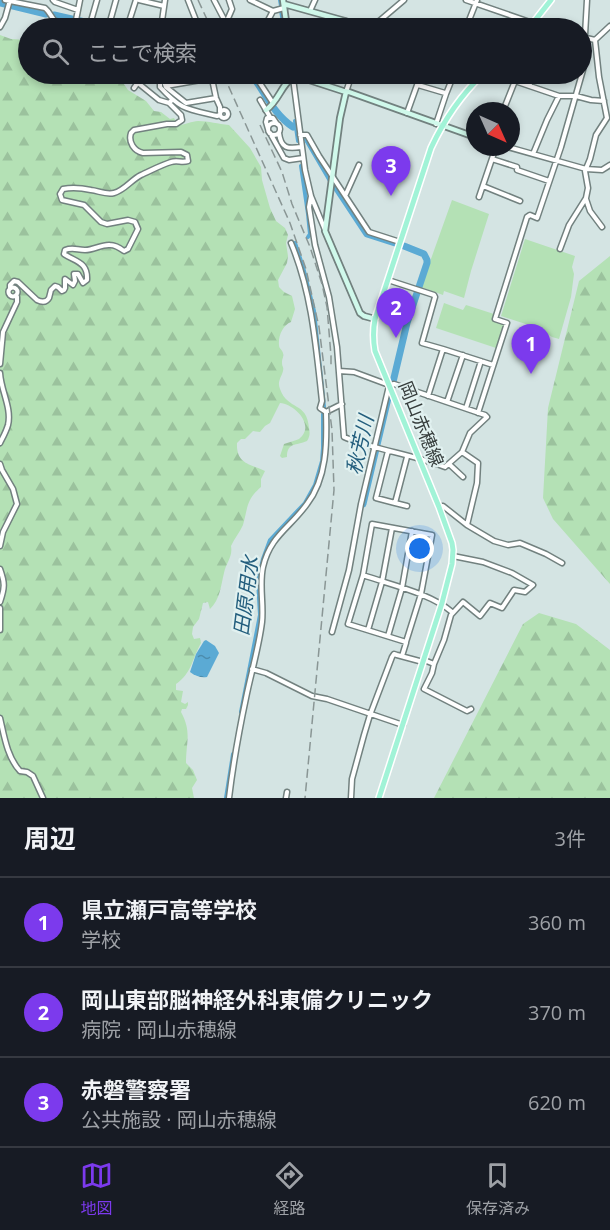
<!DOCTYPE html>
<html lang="ja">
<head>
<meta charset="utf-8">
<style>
  :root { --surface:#171b24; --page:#20242c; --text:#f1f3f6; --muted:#9ea1a6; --line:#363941; --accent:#7c3aed }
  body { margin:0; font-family:"Open Sans","Noto Sans JP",sans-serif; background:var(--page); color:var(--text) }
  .compass { position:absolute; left:466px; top:102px; width:54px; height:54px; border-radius:50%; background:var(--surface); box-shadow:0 3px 9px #0003; rotate:135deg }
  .you { position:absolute; left:420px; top:549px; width:21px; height:21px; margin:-15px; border:4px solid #fff; border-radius:50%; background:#1a73e8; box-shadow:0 0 0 9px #1a73e833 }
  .badge { display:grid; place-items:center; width:39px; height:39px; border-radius:50%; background:var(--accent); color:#fff; font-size:20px; font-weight:700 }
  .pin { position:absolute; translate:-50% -50px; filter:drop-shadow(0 2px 3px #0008) }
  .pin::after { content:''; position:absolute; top:32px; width:21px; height:18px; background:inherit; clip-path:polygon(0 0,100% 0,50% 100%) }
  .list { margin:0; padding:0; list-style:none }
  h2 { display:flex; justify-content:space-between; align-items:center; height:78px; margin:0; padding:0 24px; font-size:26px }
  h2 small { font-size:20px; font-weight:400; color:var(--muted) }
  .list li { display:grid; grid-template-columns:39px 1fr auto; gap:18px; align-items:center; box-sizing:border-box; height:90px; padding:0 24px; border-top:2px solid var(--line) }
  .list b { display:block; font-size:22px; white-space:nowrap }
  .list p { margin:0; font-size:20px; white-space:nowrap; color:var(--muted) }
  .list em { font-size:20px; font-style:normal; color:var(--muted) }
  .icon { flex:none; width:33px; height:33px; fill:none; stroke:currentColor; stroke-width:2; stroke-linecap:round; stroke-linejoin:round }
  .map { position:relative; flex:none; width:610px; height:798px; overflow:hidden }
  .search { position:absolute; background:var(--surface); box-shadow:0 3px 9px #0003; left:18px; right:18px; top:18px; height:66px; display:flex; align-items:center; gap:15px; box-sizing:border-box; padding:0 21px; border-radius:33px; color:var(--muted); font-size:22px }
  .sheet { height:348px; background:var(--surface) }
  nav { display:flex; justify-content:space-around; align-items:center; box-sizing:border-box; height:84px; border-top:2px solid var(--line); background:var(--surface); font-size:16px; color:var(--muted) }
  nav a { display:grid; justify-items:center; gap:3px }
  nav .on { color:var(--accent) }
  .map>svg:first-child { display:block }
</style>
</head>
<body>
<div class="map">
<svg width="610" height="798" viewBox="0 0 610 798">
  <defs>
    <pattern id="forest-firs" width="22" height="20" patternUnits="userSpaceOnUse" patternTransform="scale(1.5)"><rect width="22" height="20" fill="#b4e1b5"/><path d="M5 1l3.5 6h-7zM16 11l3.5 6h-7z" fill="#9bc29d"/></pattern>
    <pattern id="water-ripples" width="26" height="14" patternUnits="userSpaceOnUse" patternTransform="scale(1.5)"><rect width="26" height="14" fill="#5baad4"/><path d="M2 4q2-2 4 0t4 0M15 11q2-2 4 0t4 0" fill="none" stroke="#4c8cad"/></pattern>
  </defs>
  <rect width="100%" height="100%" fill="#d4e4e3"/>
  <path fill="url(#forest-firs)" d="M0 35 11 39 28 40V74H117L128 90 146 101 154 111 161 112 170 119 174 118 178 125C185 125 192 121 198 121 209 121 218 124 229 125L250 148 261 167 262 180 270 208 276 221 285 228 288 235 286 243 288 256 287 263 278 280 279 287 284 292 292 296 295 309 291 322C283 325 278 336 279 345 279 349 282 349 283 353 284 358 282 358 282 362 282 368 284 366 283 371 281 378 277 382 280 389 288 411 307 401 309 428 310 433 310 436 307 441 296 446 287 442 287 457L282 458 280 456 284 444C289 442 295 441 299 439 316 426 295 404 280 403L270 423 265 426 260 432 253 431 245 439H241L237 443C236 464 250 464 265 471L261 479V487C246 500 248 507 243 525 240 532 234 539 231 546 233 557 226 563 224 573 221 585 220 600 210 609L208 602 203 603 199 619 193 627 192 634 194 639 200 638 201 643C192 659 192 673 176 684V690L183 691 181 702 185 704 188 702V705L186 709H182L181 712C192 732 186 742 186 763L193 770 197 780 192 788 194 798H0Z
    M610 256V584L553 519 543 498 548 408 579 281Z
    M539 613 576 624 610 650V798H434L523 624Z"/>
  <path fill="#b4e1b5" d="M452 200 489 214 471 271 464 298 444 291 443 295 421 287Z
    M525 239 575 256 572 267 574 274 571 297 559 339 552 337 538 328 501 316Z
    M444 303 463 310 466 305 494 314 493 321 504 325 496 348 436 328Z"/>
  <path fill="url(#water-ripples)" d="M206 640 215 646 219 653 207 677C201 678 195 676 190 672L196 654 204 641Z"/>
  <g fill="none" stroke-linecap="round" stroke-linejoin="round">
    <path stroke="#5baad4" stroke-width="4" d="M280 0 281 6
      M281 11 284 28
      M289 74H290
      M295 121 298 141
      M301 166 308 214 310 234 308 237
      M295 243 303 267 314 311 324 407
      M241 712 260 615 258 580 263 559 270 540 305 503 315 485 322 461 323 448V414
      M226 798 233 754"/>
    <path stroke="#5baad4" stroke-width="7" d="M0 3 46 14
      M54 15 111 28
      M251 74C265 92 273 114 293 127
      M306 137 330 178 367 234 395 243
      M393 382 407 323 427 263V260L424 254 404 246
      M363 504 389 394"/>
    <defs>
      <path id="street" d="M5 0 45 8C50 12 51 17 55 21L88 28
        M53 0 55 2 78 10
        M139 0 164 6
        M188 0 199 28
        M214 0 226 23
        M250 0 273 11 284 8
        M466 0 547 28
        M310 11 315 0
        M91 21 97 0
        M162 22 173 26
        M75 25 80 0
        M109 25 116 0
        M0 27 5 18 10 0
        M127 28 136 0
        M161 28 165 0
        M220 28 226 23 232 9 229 0
        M264 28 273 11
        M339 28 345 21
        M371 28 404 0
        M466 28 477 0
        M582 37 595 40
        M595 40 610 26
        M127 74 159 100 169 103
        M154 74 160 80V87C181 110 187 109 217 116L220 115
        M161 74 166 87 186 103 216 98
        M211 74 216 98 220 107V112
        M254 74 273 103
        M380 74 389 77
        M499 74 506 75 515 81 559 96H576L591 100 604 101
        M293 78 305 170 311 196 325 230
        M318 83 321 74
        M418 85 445 93
        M529 85 537 74
        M166 86 212 78
        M134 88 144 74
        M346 92 352 74
        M260 100 270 117
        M220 114a4 4 0 1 1 8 0a4 4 0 1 1-8 0Z
        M503 111 515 81
        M407 113 421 74
        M268 129a6 6 0 1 1 12 0a6 6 0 1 1-12 0Z
        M436 124 446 94 454 74
        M268 129 266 122 267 118H273L277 124
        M270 133 284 158 289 160 303 158
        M279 133C281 149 288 149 301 147
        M300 135H307L319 156 369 232 400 242
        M508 147 586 169 602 170 610 165
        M533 154 547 120 559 96
        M492 159 517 167V170L549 181
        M483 186 520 201
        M346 194 359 165
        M311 196 309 207 315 245 329 297 337 347 344 437C353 441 362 443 371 446 396 453 422 458 445 467L462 452
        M479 197 496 147
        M586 199 590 211 602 227
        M560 249 569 225 586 198 588 188 585 171 590 159 596 135 607 118 599 77 595 40
        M388 280 434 295 435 297 422 343 443 349
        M8.5 292a4.5 4.5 0 1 1 9 0a4.5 4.5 0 1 1-9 0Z
        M10 288V285L14 281 18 282 37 300C41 302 46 303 49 298L51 290 55 286 58 287 62 291 64 290 65 288V279L73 285 75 281 74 274H78L83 283 87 280C88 262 76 262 64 254L65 250C73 247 77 250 85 250 94 250 102 244 110 245 116 245 120 248 124 251L128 249 138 229 135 222 128 220 107 224 101 222 84 205 62 200 60 194 63 189C72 187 82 188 91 190 99 191 106 195 114 193 125 190 131 180 141 175 150 171 161 165 171 162 177 160 182 163 188 161L187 155 181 152 143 153C134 151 128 142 131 133L134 130 167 124H176L182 120 181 115 169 103 172 100
        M0 364 3 332 17 302V297L16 295
        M339 371 354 372 389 385 394 384 485 415 487 417 470 433 462 452 478 463 477 483 467 525 443 506 439 507
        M0 373C1 391 12 408 8 425 6 432 3 437 0 443
        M428 396 443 349 493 365
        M447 402 463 355
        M466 408 481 361
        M326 412 342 404
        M478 413 507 323 495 319 527 217 530 215 537 218 561 147 583 70 587 0
        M388 451 376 498 395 503 407 457
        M0 464 2 470 13 489 17 504 3 532 0 546
        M449 464 463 477
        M395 503 407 506
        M372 524 432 535 421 594 406 642 348 624 363 575Z
        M467 525 494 541 508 545 520 543 546 554 562 563
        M0 569C5 583 5 587 0 602
        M363 575C391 585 430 593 452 612
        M0 608V630
        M368 630 382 582 392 528
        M332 632 349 570 361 504 389 386
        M388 636 402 588 412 531
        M402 656 406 643
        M424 660 434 664 444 640 451 615 463 602 480 616 490 603 502 608 514 590 525 592 533 585 512 573 483 562 453 556
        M434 664 432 673 424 689 467 711 471 709
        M252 669 266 673 312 696 327 699 403 725
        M0 718C4 735 7 757 20 771L27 772 33 776 43 798
        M229 798C233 765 239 731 246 698 251 673 259 647 262 622 264 604 259 585 263 567 270 536 290 528 307 504 327 478 327 443 326 412L320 408 322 401C316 347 312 293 291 243
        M286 798 287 792
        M351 798 352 779 364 735 370 715 392 657 394 654 397 655 423 662"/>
      <path id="secondary" d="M283 0 287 28
        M284 4 345 21 365 28
        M293 78H303L343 91 349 92 475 137
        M346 92 340 118 325 231 360 313 364 316 375 319
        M266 110C279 101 282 83 293 78"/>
      <path id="primary" d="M529 28 551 0
        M379 798 442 603 452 564 453 550 452 543 439 507 375 351C373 340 373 330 375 319L431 148C444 120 461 95 483 74"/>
    </defs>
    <use href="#street" stroke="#72817f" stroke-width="7"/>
    <use href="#secondary" stroke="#72817f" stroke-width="8"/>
    <use href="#primary" stroke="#fff" stroke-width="8"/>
    <use href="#street" stroke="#fff" stroke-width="4"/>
    <use href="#secondary" stroke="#d0f9eb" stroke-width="4.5"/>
    <use href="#primary" stroke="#a1f3d7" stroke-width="5"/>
    <path stroke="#8a9695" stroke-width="1.5" stroke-dasharray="9 4.5" stroke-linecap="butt" d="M198 0 211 28
      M223 74 290 223 306 269 319 327 332 430 334 490 305 798
      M260 125 282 172 292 204 310 247 322 284 327 307 331 356V368"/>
  </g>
  <g text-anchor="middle" stroke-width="4.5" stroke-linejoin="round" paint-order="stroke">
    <g font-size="18" fill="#363d3c" stroke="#e1f1f0">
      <text transform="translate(421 424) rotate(68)" y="6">岡山赤穂線</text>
    </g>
    <g font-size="20" font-style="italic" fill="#235e7d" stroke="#e1f1f0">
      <text transform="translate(360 445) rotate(-77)" y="7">秋芳川</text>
      <text transform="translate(246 596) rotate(-83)" y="7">田原用水</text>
    </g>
  </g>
</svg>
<svg class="compass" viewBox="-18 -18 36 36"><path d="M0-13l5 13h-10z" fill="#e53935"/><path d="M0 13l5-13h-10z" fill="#9ea1a6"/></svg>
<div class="you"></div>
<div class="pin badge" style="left:531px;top:374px">1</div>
<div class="pin badge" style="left:396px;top:338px">2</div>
<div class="pin badge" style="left:391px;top:196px">3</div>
<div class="search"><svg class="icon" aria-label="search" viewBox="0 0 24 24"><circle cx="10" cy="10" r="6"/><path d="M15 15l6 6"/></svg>ここで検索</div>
</div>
<section class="sheet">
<h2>周辺<small>3件</small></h2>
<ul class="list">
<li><span class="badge">1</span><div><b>県立瀬戸高等学校</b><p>学校</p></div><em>360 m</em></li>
<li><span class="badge">2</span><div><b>岡山東部脳神経外科東備クリニック</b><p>病院 · 岡山赤穂線</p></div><em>370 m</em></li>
<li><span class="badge">3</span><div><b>赤磐警察署</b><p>公共施設 · 岡山赤穂線</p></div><em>620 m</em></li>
</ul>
</section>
<nav>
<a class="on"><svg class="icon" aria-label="map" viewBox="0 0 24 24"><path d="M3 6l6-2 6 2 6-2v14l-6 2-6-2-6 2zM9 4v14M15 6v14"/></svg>地図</a>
<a><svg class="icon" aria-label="directions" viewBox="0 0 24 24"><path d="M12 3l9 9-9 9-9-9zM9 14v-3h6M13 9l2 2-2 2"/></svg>経路</a>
<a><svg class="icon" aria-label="saved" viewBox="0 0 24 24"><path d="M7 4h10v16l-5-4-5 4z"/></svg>保存済み</a>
</nav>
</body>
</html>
